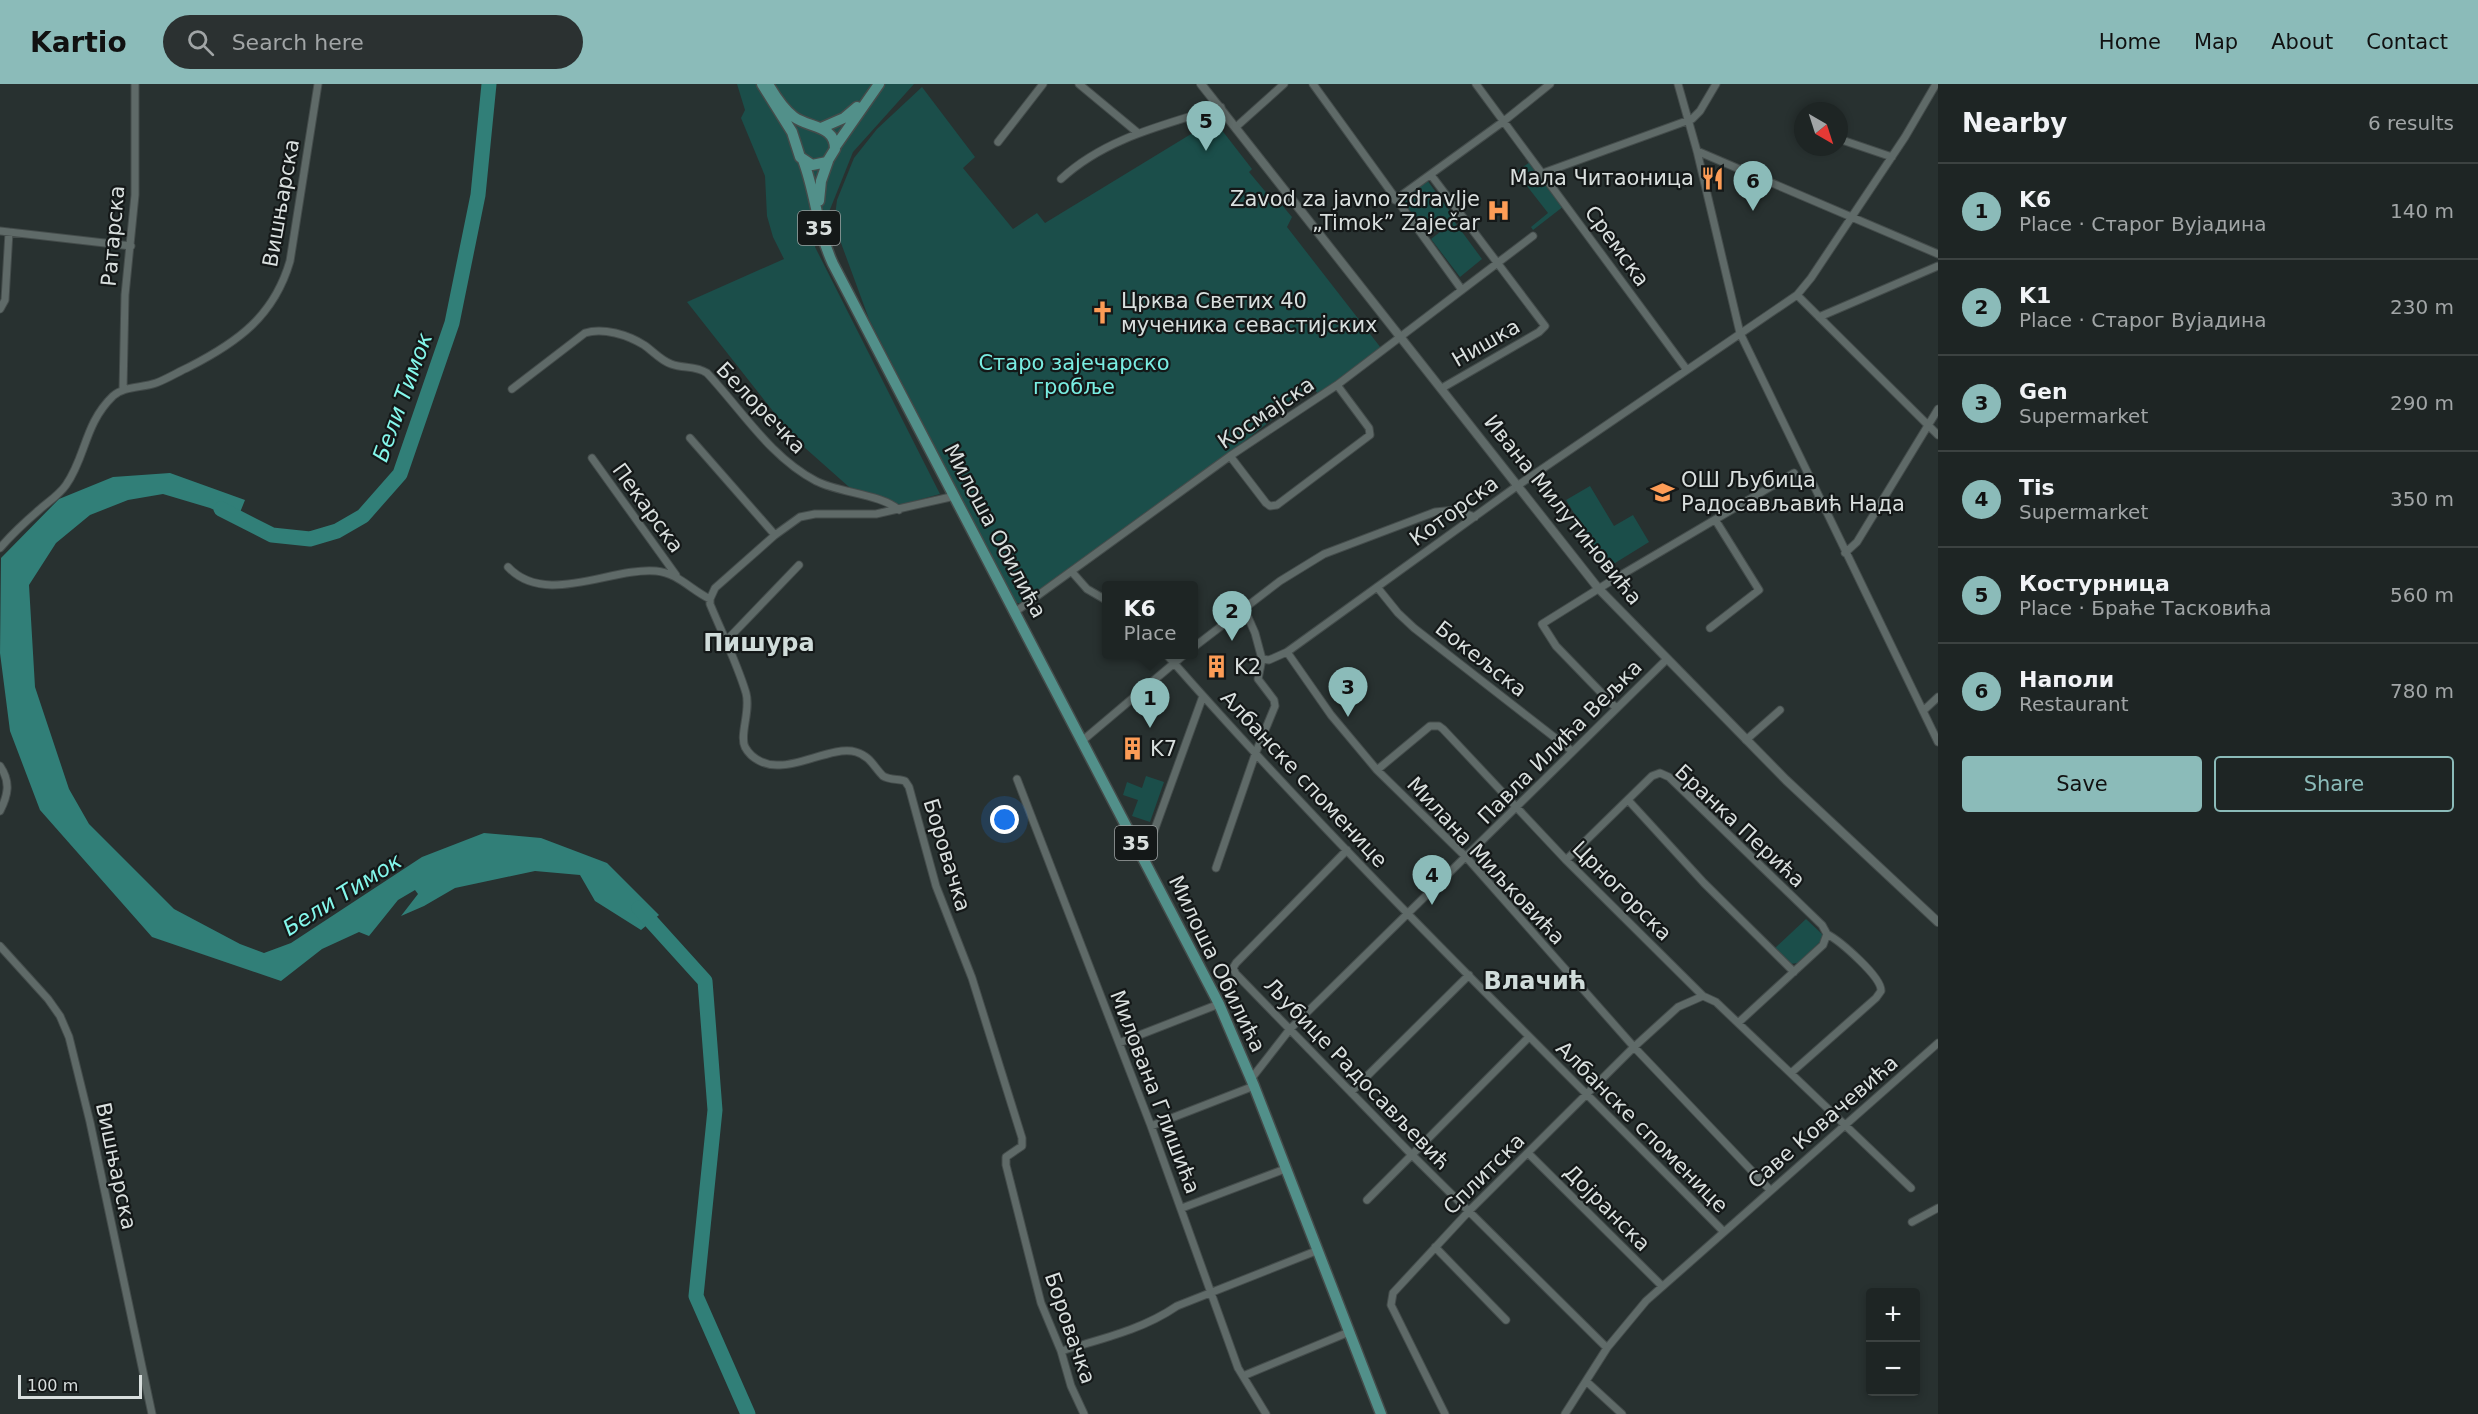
<!DOCTYPE html>
<html lang="en">
<head>
<meta charset="utf-8">
<style>
  :root { --surface:#1e2524; --page:#2b3131; --text:#f1f3f6; --muted:#a1a5a6; --line:#3c4241; --accent:#8bbbb9 }
  body { margin:0; font-family:"DejaVu Sans",sans-serif; background:var(--page); color:var(--text) }
  .controls { position:absolute; right:18px; bottom:18px; display:grid; overflow:hidden; border-radius:6px; box-shadow:0 3px 9px #0003 }
  .controls button { width:54px; height:54px; display:grid; place-items:center; padding:0; border:0; border-bottom:2px solid var(--line); background:var(--surface); color:var(--text); font:30px sans-serif }
  .compass { position:absolute; left:1794px; top:18px; width:54px; height:54px; border-radius:50%; background:var(--surface); box-shadow:0 3px 9px #0003; rotate:141deg }
  .scale { position:absolute; left:18px; bottom:15px; width:124px; box-sizing:border-box; padding-left:6px; border:3px solid #d9dfde; border-top:0; font-size:16px; line-height:21px; white-space:nowrap; color:#d9dfde; -webkit-text-stroke:4px #141818; paint-order:stroke }
  .you { position:absolute; left:1005px; top:736px; width:21px; height:21px; margin:-15px; border:4px solid #fff; border-radius:50%; background:#1a73e8; box-shadow:0 0 0 9px #1a73e833 }
  .badge { display:grid; place-items:center; width:39px; height:39px; border-radius:50%; background:var(--accent); color:#111; font-size:20px; font-weight:700 }
  .pin { position:absolute; translate:-50% -50px; filter:drop-shadow(0 2px 3px #0008) }
  .pin::after { content:''; position:absolute; top:32px; width:21px; height:18px; background:inherit; clip-path:polygon(0 0,100% 0,50% 100%) }
  .popup { position:absolute; left:1102px; top:497px; width:96px; height:78px; box-sizing:border-box; display:grid; place-content:center; border-radius:6px; background:var(--surface); filter:drop-shadow(0 2px 4px #0005); font-size:20px; white-space:nowrap; color:var(--muted) }
  .popup b { font-size:22px; color:var(--text) }
  .popup::after { content:''; position:absolute; left:50%; top:100%; margin-left:-12px; border:12px solid transparent; border-top-color:var(--surface) }
  .list { margin:0; padding:0; list-style:none }
  h2 { display:flex; justify-content:space-between; align-items:center; height:78px; margin:0; padding:0 24px; font-size:26px }
  h2 small { font-size:20px; font-weight:400; color:var(--muted) }
  .list li { display:grid; grid-template-columns:39px 1fr auto; gap:18px; align-items:center; box-sizing:border-box; height:96px; padding:0 24px; border-top:2px solid var(--line) }
  .list b { display:block; font-size:22px; white-space:nowrap }
  .list p { margin:0; font-size:20px; white-space:nowrap; color:var(--muted) }
  .list em { font-size:20px; font-style:normal; color:var(--muted) }
  .actions { display:flex; gap:12px; padding:18px 24px }
  .actions a { flex:1; padding:14px 0; border:2px solid var(--accent); border-radius:6px; text-align:center; font-size:21px; color:var(--accent) }
  .actions .main { background:var(--accent); color:#111 }
  .icon { flex:none; width:33px; height:33px; fill:none; stroke:currentColor; stroke-width:2; stroke-linecap:round; stroke-linejoin:round }
  .map { position:relative; flex:none; width:1938px; height:1330px; overflow:hidden }
  header { display:flex; align-items:center; gap:36px; box-sizing:border-box; height:84px; padding:0 30px; background:var(--accent); color:#111 }
  header strong { font-size:28px }
  nav { display:flex; gap:33px; margin-inline-start:auto; font-size:21px }
  .search { width:420px; height:54px; background:var(--page); display:flex; align-items:center; gap:15px; box-sizing:border-box; padding:0 21px; border-radius:33px; color:var(--muted); font-size:22px }
  main { display:flex }
  aside { flex:1; background:var(--surface) }
  .map>svg:first-child { display:block }
</style>
</head>
<body>
<header>
<strong>Kartio</strong>
<div class="search"><svg class="icon" aria-label="search" viewBox="0 0 24 24"><circle cx="10" cy="10" r="6"/><path d="M15 15l6 6"/></svg>Search here</div>
<nav><a>Home</a><a>Map</a><a>About</a><a>Contact</a></nav>
</header>
<main>
<div class="map">
<svg width="1938" height="1330" viewBox="0 0 1938 1330">
  <rect width="100%" height="100%" fill="#283130"/>
  <path fill="#1b4e4a" d="M737 0H914L853 68 815 163 940 410 900 421 849 403 795 355 687 218 784 175 773 153 767 132 765 92 741 34 745 26Z
    M922 3 975 73 963 84 1013 145 1037 129 1045 139 1214 36 1252 85 1249 88 1274 118 1281 120 1292 133 1287 143 1381 264 1318 310 1313 303 1240 361 1021 519H1016L869 235 834 140 837 116 854 74 877 45Z
    M1530 78 1564 122 1533 146 1531 143 1548 129 1516 88Z
    M1427 96 1454 133 1427 153 1400 117Z
    M1454 137 1482 175 1460 193 1431 155Z
    M1590 402 1614 442 1633 431 1649 458 1607 484 1566 416Z
    M1146 692 1164 698 1150 738 1132 732 1138 716 1123 711 1127 698 1142 704Z
    M1806 835 1822 850 1823 855 1798 879 1790 880 1775 864Z"/>
  <path fill="#317f78" d="M170 389 245 416 237 436 210 424 163 410 128 416 90 431 56 459 29 501 35 603 69 705 89 740 174 825 240 860 264 869 291 859 422 773 484 749 541 754 607 779 659 831 641 846 595 817 580 791 535 787 455 804 424 822 401 832 418 810 415 806 398 816 369 852 359 848 322 865 281 897 152 853 40 726 10 647 0 569 1 474 59 415 113 393Z"/>
  <g fill="none" stroke-linecap="round" stroke-linejoin="round">
    <path stroke="#317f78" stroke-width="15" d="M221 425 272 451 310 455 337 447 363 432 400 390 452 239 478 111 489 0
      M639 824 705 897 715 1026 696 1212 748 1330"/>
    <defs>
      <path id="minor" d="M1079 0 1138 49
        M1313 0 1462 206
        M1476 0 1687 286
        M1678 0 1697 67 1740 249 1938 658
        M1236 43 1284 0
        M1839 55 1892 73
        M998 58 1043 0
        M1697 67 1938 170
        M1543 89 1692 35 1700 27 1716 0
        M1431 91 1545 242 1539 248 1442 304
        M1061 95C1105 54 1164 41 1221 23
        M1395 116 1504 37 1550 0
        M0 147 131 162
        M1797 211 1938 351
        M0 225 5 216 9 148
        M1819 233 1938 182
        M512 305 585 249C603 243 628 251 644 261 653 267 660 276 671 280 684 285 695 281 707 289 741 325 770 373 816 397 839 409 881 410 899 426
        M123 306 125 211 135 111V0
        M690 354 775 451
        M1230 372 1266 419 1270 422 1277 421 1370 351 1369 344 1337 301
        M592 374 676 491
        M955 412 876 430H815L800 433 775 451 715 504 710 515V520C722 549 737 579 746 609 751 627 739 651 745 663 752 676 767 682 780 681 803 681 835 662 856 668 870 672 874 683 883 692 889 696 899 695 905 697L909 703 936 802 972 894 1022 1054V1062L1006 1073V1081L1041 1219 1061 1267 1071 1302 1084 1330
        M0 464C12 450 25 438 39 426 48 418 59 411 66 401 86 373 84 340 113 312 124 302 142 304 156 299 167 295 178 288 189 283 238 258 274 232 290 177L318 0
        M1845 469 1857 458 1938 325
        M508 483C545 523 611 483 656 487 678 489 691 506 710 515
        M1072 488 1087 505 1106 516
        M1377 503 1398 529 1414 544 1572 667
        M1244 524 1255 549 1262 575 1269 576 1287 568 1517 402 1797 211 1811 194 1905 53 1936 0
        M1015 528 1230 372 1337 301 1533 152
        M1710 544 1759 506 1716 437
        M725 558 799 481
        M1194 563 1280 497 1324 470 1435 428 1455 426 1475 433
        M1287 568 1331 631 1377 686 1467 774 1634 963 1770 1106
        M1166 570C1342 771 1535 957 1723 1147
        M1616 624 1556 562 1542 540 1611 497 1794 389
        M1923 627 1938 613
        M1746 656 1780 626
        M1082 657 1185 570
        M0 682C11 698 8 711 0 727
        M1377 686 1430 642H1439L1443 645 1566 776 1703 912 1716 918 1911 1104
        M1017 695 1151 1042 1238 1284 1266 1330
        M1628 716 1704 799 1794 888
        M1347 766 1236 879 1233 884 1236 890 1411 1070 1607 1264
        M1140 768 1147 761 1153 750 1203 612
        M1566 776 1652 692 1660 689 1669 693 1822 841 1827 850 1823 861 1738 939
        M1216 784 1256 668 1275 622 1274 616 1258 595 1262 575
        M0 862 48 915 60 932 69 953 90 1038 152 1330
        M1119 959 1219 920
        M1791 989 1876 914 1881 907C1882 893 1840 857 1827 850
        M1251 995 1290 945 1666 576
        M1351 1008 1469 891
        M1151 1042 1254 1002
        M1528 1069 1662 1202
        M1367 1116 1529 953
        M1182 1124 1285 1085
        M1912 1138 1938 1124
        M1435 1163 1506 1236
        M1061 1267C1101 1255 1142 1246 1177 1222L1316 1167
        M1243 1292 1349 1248
        M1586 1297 1622 1330
        M1445 1330 1391 1221 1393 1209 1469 1127 1634 963 1678 923 1703 912
        M1565 1330 1607 1264 1646 1217 1938 959"/>
      <path id="tertiary" d="M1201 0 1598 504 1786 696 1938 838"/>
      <path id="primary" d="M762 0 792 48 800 73 812 81 827 78 835 65C835 41 809 44 794 33 783 25 775 12 768 0
        M821 44 844 34 857 23
        M835 63 879 0
        M803 76C816 110 817 146 833 180L1219 920 1254 1002 1381 1330
        M819 117 821 97 828 77"/>
    </defs>
    <use href="#minor" stroke="#444c4b" stroke-width="9"/>
    <use href="#tertiary" stroke="#444c4b" stroke-width="10"/>
    <use href="#primary" stroke="#444c4b" stroke-width="13"/>
    <use href="#minor" stroke="#5f6a68" stroke-width="7"/>
    <use href="#tertiary" stroke="#5f6a68" stroke-width="8"/>
    <use href="#primary" stroke="#52908a" stroke-width="10"/>
  </g>
  <defs>
    <symbol id="restaurant-bare" viewBox="-9 -9 18 18"><path d="M-5-6h1v4h1v-4h1v4h1v-4h1v5L-1.5 .5V6h-2V.5L-5-1ZM5-6V6H3V1.5H1.5Q1.5-4 5-6Z" fill="#fd9c56" stroke="#141818" stroke-width="2.5" paint-order="stroke"/></symbol>
    <symbol id="hospital-bare" viewBox="-9 -9 18 18"><path d="M-5-5h3v3.5h4V-5h3V5h-3V1.5h-4V5h-3Z" fill="#fd9c56" stroke="#141818" stroke-width="2.5" paint-order="stroke"/></symbol>
    <symbol id="church-bare" viewBox="-9 -9 18 18"><path d="M-1.2-6h2.4v3.5h3.3v2.4h-3.3V6h-2.4V-.1h-3.3v-2.4h3.3Z" fill="#fd9c56" stroke="#141818" stroke-width="2.5" paint-order="stroke"/></symbol>
    <symbol id="school-bare" viewBox="-9 -9 18 18"><path d="M0-5L7-2L0 1L-7-2ZM-4 1L0 2.5L4 1V4Q0 6-4 4Z" fill="#fd9c56" stroke="#141818" stroke-width="2.5" paint-order="stroke"/></symbol>
    <symbol id="building-bare" viewBox="-9 -9 18 18"><path d="M-4-6H4V6H1V3H-1V6H-4ZM-2.5-4.3h1.7v1.8h-1.7ZM.8-4.3h1.7v1.8H.8ZM-2.5-1h1.7V.8h-1.7ZM.8-1h1.7V.8H.8Z" fill="#fd9c56" stroke="#141818" stroke-width="2.5" paint-order="stroke"/></symbol>
  </defs>
  <g fill-rule="evenodd">
    <use href="#restaurant-bare" x="1696" y="78" width="33" height="33"/>
    <use href="#hospital-bare" x="1482" y="110" width="33" height="33"/>
    <use href="#church-bare" x="1086" y="212" width="33" height="33"/>
    <use href="#school-bare" x="1646" y="392" width="33" height="33"/>
    <use href="#building-bare" x="1200" y="566" width="33" height="33"/>
    <use href="#building-bare" x="1116" y="648" width="33" height="33"/>
  </g>
  <g text-anchor="middle" stroke-width="4.5" stroke-linejoin="round" paint-order="stroke">
    <g fill="#141818" stroke="#9ea3a3" stroke-width="1.5">
      <rect x="798" y="127" width="42" height="34" rx="4.5"/>
      <rect x="1115" y="742" width="42" height="34" rx="4.5"/>
    </g>
    <g font-size="20" font-weight="bold" fill="#d9dfde">
      <text x="819" y="151">35</text>
      <text x="1136" y="766">35</text>
    </g>
    <g font-size="21" fill="#d9dfde" stroke="#141818" text-anchor="start">
      <text x="1694" y="101" text-anchor="end">Мала Читаоница</text>
      <text x="1480" y="122" text-anchor="end">Zavod za javno zdravlje<tspan x="1480" dy="24">„Timok” Zaječar</tspan></text>
      <text x="1121" y="224">Црква Светих 40<tspan x="1121" dy="24">мученика севастијских</tspan></text>
      <text x="1681" y="403">ОШ Љубица<tspan x="1681" dy="24">Радосављавић Нада</tspan></text>
      <text x="1234" y="590">K2</text>
      <text x="1150" y="672">K7</text>
    </g>
    <g font-size="21" fill="#d9dfde" stroke="#141818">
      <text transform="translate(281 119) rotate(-80)" y="7">Вишњарска</text>
      <text transform="translate(113 152) rotate(-85)" y="7">Ратарска</text>
      <text transform="translate(1617 162) rotate(54)" y="7">Сремска</text>
      <text transform="translate(1486 259) rotate(-30)" y="7">Нишка</text>
      <text transform="translate(761 324) rotate(46)" y="7">Белоречка</text>
      <text transform="translate(1266 329) rotate(-34)" y="7">Космајска</text>
      <text transform="translate(648 424) rotate(54)" y="7">Пекарска</text>
      <text transform="translate(1563 426) rotate(51)" y="7">Ивана Милутиновића</text>
      <text transform="translate(1454 427) rotate(-36)" y="7">Которска</text>
      <text transform="translate(995 447) rotate(62)" y="7">Милоша Обилића</text>
      <text transform="translate(1481 575) rotate(38)" y="7">Бокељска</text>
      <text transform="translate(1560 658) rotate(-45)" y="7">Павла Илића Вељка</text>
      <text transform="translate(1304 695) rotate(47)" y="7">Албанске споменице</text>
      <text transform="translate(1740 742) rotate(43)" y="7">Бранка Перића</text>
      <text transform="translate(947 771) rotate(73)" y="7">Боровачка</text>
      <text transform="translate(1486 777) rotate(47)" y="7">Милана Миљковића</text>
      <text transform="translate(1622 807) rotate(45)" y="7">Црногорска</text>
      <text transform="translate(1217 880) rotate(64)" y="7">Милоша Обилића</text>
      <text transform="translate(1357 990) rotate(46)" y="7">Љубице Радосављевић</text>
      <text transform="translate(1155 1008) rotate(69)" y="7">Милована Глишића</text>
      <text transform="translate(1823 1038) rotate(-41)" y="7">Саве Ковачевића</text>
      <text transform="translate(1642 1043) rotate(45)" y="7">Албанске споменице</text>
      <text transform="translate(116 1082) rotate(78)" y="7">Вишњарска</text>
      <text transform="translate(1484 1090) rotate(-45)" y="7">Сплитска</text>
      <text transform="translate(1607 1124) rotate(45)" y="7">Дојранска</text>
      <text transform="translate(1070 1244) rotate(71)" y="7">Боровачка</text>
    </g>
    <g font-size="21" fill="#79ede2" stroke="#141818">
      <text x="1074" y="286">Старо зајечарско<tspan x="1074" dy="24">гробље</tspan></text>
    </g>
    <g font-size="22" font-style="italic" fill="#84f7eb" stroke="#141818">
      <text transform="translate(402 313) rotate(-70)" y="8">Бели Тимок</text>
      <text transform="translate(342 810) rotate(-32)" y="8">Бели Тимок</text>
    </g>
    <g font-size="24" font-weight="bold" fill="#d0dcda" stroke="#141818">
      <text x="759" y="567">Пишура</text>
      <text x="1535" y="905">Влачић</text>
    </g>
  </g>
</svg>
<div class="controls">
<button>+</button>
<button>−</button>
</div>
<svg class="compass" viewBox="-18 -18 36 36"><path d="M0-13l5 13h-10z" fill="#e53935"/><path d="M0 13l5-13h-10z" fill="#a1a5a6"/></svg>
<div class="scale">100 m</div>
<div class="you"></div>
<div class="pin badge" style="left:1150px;top:644px">1</div>
<div class="popup"><b>K6</b>Place</div>
<div class="pin badge" style="left:1232px;top:557px">2</div>
<div class="pin badge" style="left:1348px;top:633px">3</div>
<div class="pin badge" style="left:1432px;top:821px">4</div>
<div class="pin badge" style="left:1206px;top:67px">5</div>
<div class="pin badge" style="left:1753px;top:127px">6</div>
</div>
<aside>
<h2>Nearby<small>6 results</small></h2>
<ul class="list">
<li><span class="badge">1</span><div><b>K6</b><p>Place · Старог Вујадина</p></div><em>140 m</em></li>
<li><span class="badge">2</span><div><b>K1</b><p>Place · Старог Вујадина</p></div><em>230 m</em></li>
<li><span class="badge">3</span><div><b>Gen</b><p>Supermarket</p></div><em>290 m</em></li>
<li><span class="badge">4</span><div><b>Tis</b><p>Supermarket</p></div><em>350 m</em></li>
<li><span class="badge">5</span><div><b>Костурница</b><p>Place · Браће Тасковића</p></div><em>560 m</em></li>
<li><span class="badge">6</span><div><b>Наполи</b><p>Restaurant</p></div><em>780 m</em></li>
</ul>
<div class="actions"><a class="main">Save</a><a>Share</a></div>
</aside>
</main>
</body>
</html>
